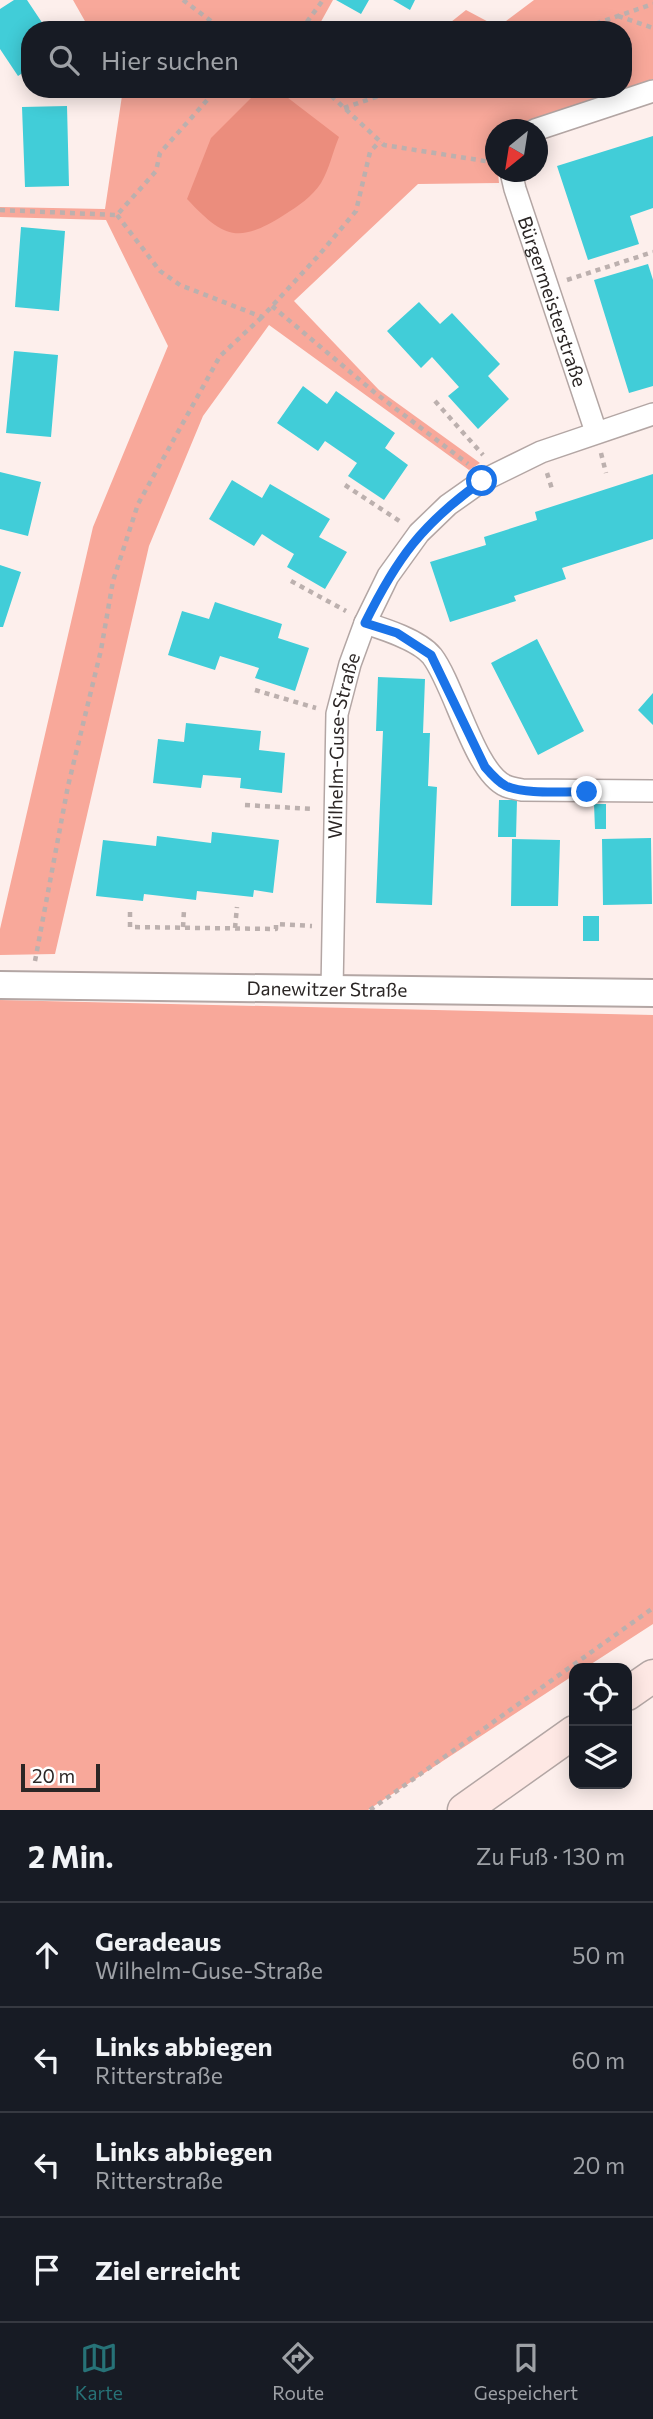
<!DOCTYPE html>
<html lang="de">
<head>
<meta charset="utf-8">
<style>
  :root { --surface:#171b24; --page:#242831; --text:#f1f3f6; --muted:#9ea1a6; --line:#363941; --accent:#277277 }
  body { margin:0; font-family:Commissioner,sans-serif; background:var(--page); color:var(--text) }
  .controls { position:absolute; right:21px; bottom:21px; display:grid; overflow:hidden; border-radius:14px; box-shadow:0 4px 18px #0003 }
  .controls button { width:63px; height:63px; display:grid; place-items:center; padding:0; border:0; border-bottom:2px solid var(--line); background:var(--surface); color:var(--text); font:35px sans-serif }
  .compass { position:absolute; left:485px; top:119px; width:63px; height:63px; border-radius:50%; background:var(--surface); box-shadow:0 4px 18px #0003; rotate:210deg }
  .scale { position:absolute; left:21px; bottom:18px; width:79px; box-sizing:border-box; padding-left:7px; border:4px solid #2b2625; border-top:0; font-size:19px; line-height:24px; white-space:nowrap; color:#2b2625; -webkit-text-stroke:5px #fff; paint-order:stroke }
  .stop { position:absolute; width:21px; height:21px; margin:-16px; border:5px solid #1a73e8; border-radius:50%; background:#fff }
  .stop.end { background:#1a73e8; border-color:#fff; box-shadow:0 2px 7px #0008 }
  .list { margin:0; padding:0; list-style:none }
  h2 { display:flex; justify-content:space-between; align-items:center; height:91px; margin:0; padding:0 28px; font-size:30px }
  h2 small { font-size:23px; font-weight:400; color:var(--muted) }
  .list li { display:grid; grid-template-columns:46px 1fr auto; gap:21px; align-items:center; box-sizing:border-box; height:105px; padding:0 28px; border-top:2px solid var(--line) }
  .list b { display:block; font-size:26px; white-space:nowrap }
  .list p { margin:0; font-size:23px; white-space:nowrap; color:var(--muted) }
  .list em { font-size:23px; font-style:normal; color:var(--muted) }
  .icon { flex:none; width:38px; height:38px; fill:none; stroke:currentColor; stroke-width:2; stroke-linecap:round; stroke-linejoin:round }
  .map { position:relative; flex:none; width:653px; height:1810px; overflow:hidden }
  .search { position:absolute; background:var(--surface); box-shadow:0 4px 18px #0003; left:21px; right:21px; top:21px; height:77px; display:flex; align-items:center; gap:18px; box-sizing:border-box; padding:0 24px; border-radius:28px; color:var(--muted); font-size:26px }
  .sheet { height:511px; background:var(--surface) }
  nav { display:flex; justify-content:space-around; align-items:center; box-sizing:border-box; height:98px; border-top:2px solid var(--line); background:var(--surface); font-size:19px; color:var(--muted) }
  nav a { display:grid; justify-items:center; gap:4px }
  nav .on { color:var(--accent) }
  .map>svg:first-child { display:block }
</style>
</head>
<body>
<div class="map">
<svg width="653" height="1810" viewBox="0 0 653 1810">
  <rect width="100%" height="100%" fill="#fdefec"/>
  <path fill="#f8a89a" d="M73 0H333L318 27 322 30H90Z
    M534 0H653V79L623 89V30H441L466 10 498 27Z
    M123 89H622L516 125 513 129 496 130V172H498L499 183 418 184 294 301 379 390 480 463 469 470 269 325 203 416 149 546 55 954 0 955V929L93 527 168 346 106 220 0 217V207L105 209Z
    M0 1000 653 1015V1624L585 1668H574V1675L368 1810H0Z"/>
  <path fill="#eb8d7d" d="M279 91 339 137C333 151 329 170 321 183 313 196 297 207 284 215 237 245 223 237 187 199L211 138 255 94Z"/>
  <path fill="#41cdd8" d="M14 0H27L47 30H30V68L18 76 0 49V9Z
    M336 0H369L361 14Z
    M393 0H415L410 10Z
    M67 106 69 186 25 187 22 107Z
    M653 136V208L630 216 639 244 588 260 557 166Z
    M21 227 65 231 59 311 15 307Z
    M648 264 653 280V386L629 393 594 280Z
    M419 302 440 324 452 313 500 364 488 376 509 399 478 429 448 396 459 387 432 357 421 368 387 331Z
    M14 351 58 355 51 437 6 433Z
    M303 386 327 404 336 391 395 433 385 448 408 465 384 500 348 476 357 463 325 441 318 451 277 423Z
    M0 472 41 482 28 536 0 529Z
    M653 474V539L562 568 566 579 514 596 516 601 450 622 430 562 486 545 484 537 537 520 535 512Z
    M232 480 262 498 270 484 330 519 319 537 347 552 325 589 287 567 294 554 274 542 262 534 254 546 209 519Z
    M0 565 21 572 3 627H0Z
    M215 602 282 624 278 638 309 648 295 691 255 678 259 668 220 656 215 670 168 655 182 611 209 619Z
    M537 639 584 731 538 755 491 663Z
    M378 677 425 679 423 733H430L428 786 437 787 432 905 376 903 383 731H376Z
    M653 693V725L638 710Z
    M186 723 261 731 259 750 285 753 282 793 240 788 241 778 203 775 201 788 153 783 158 739 184 742Z
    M499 800H517L516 837H498Z
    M594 804H606V829H595Z
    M212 832 279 840 273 893 254 890 253 897 197 891 196 900 144 894 143 901 96 896 103 840 156 846 157 836 211 843Z
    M651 838 652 904 603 905 602 839Z
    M512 839 560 840 558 906H511Z
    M583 916H599V941H583Z"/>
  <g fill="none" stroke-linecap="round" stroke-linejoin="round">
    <defs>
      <g id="minor">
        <path d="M535 130 653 91"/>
        <path id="s1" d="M511 172 515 189 596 432"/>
        <path d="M365 623C384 629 419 640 432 656 455 686 474 772 506 786 511 788 517 789 522 790L653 791"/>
        <path id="s2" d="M332 990 337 714 350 664 365 623 388 576 419 533 448 505 482 481 541 452 653 414"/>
      </g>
      <g id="tertiary">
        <path id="s3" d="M0 985 653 993"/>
      </g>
      <path id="secondary" d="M627 1694 653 1676
        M464 1810 574 1732"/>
    </defs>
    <use href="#minor" stroke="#b3a6a4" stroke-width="24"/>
    <use href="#tertiary" stroke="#b3a6a4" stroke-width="30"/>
    <use href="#secondary" stroke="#b3a6a4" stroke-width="35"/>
    <path stroke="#bcb0ae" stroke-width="4.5" stroke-dasharray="5 5" stroke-linecap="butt" d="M183 0 223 30
      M618 16 653 28
      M301 30 323 0
      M577 30 653 4
      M324 89 384 145 491 162
      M344 108 399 89
      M0 210 117 215 156 171 160 153 217 89
      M117 215 160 271 180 285 262 317 319 255 356 211 370 152 380 141
      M567 280 653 252
      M272 306 374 392 468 464
      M435 401 483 455
      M601 453 606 473
      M547 473 552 489
      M345 485 401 522
      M291 581 346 611
      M255 690 316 708
      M245 805 313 809
      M130 912V927L276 929V924L312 926
      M183 927 184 910
      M235 928 237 907
      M35 961 68 786 101 650 113 581 138 504 220 356 262 317
      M370 1810 653 1608"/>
    <use href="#minor" stroke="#fff" stroke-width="21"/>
    <use href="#tertiary" stroke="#fff" stroke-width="26"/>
    <use href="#secondary" stroke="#fee8e4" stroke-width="32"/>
  </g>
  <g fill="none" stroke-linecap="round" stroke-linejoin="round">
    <path stroke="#1a73e8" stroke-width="9" d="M482 481C422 524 397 558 365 623L397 633 431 655 485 767C491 774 498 782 506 786 526 795 565 791 587 792"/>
  </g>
  <g text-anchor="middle" stroke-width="7" stroke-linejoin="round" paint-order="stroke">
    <g font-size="19" fill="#2b2625" stroke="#fff">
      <text dy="7" stroke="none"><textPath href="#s1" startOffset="136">Bürgermeisterstraße</textPath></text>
      <text dy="7" stroke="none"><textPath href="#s2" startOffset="245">Wilhelm-Guse-Straße</textPath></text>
      <text dy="7" stroke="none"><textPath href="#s3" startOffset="327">Danewitzer Straße</textPath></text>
    </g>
  </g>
</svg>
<div class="controls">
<button><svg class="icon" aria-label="locate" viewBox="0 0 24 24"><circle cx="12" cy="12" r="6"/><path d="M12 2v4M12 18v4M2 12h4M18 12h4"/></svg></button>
<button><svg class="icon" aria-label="layers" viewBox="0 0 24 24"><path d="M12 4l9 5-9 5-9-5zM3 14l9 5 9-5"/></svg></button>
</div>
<svg class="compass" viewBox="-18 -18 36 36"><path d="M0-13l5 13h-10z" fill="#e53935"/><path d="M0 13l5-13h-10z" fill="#9ea1a6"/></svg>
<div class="scale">20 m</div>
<div class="stop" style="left:482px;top:481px"></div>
<div class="stop end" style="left:587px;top:792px"></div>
<div class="search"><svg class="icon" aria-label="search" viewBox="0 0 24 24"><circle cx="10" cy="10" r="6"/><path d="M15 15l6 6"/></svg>Hier suchen</div>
</div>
<section class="sheet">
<h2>2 Min.<small>Zu Fuß · 130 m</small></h2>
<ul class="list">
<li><svg class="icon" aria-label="ahead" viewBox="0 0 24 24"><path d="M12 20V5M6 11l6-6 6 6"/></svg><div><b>Geradeaus</b><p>Wilhelm-Guse-Straße</p></div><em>50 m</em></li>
<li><svg class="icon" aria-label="left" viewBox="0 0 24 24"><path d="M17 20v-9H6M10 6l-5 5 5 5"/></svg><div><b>Links abbiegen</b><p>Ritterstraße</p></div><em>60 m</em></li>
<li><svg class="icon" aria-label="left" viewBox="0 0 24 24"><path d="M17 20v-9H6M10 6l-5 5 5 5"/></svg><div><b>Links abbiegen</b><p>Ritterstraße</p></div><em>20 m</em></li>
<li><svg class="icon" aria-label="arrive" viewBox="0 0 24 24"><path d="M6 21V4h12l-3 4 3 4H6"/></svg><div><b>Ziel erreicht</b></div></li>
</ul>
</section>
<nav>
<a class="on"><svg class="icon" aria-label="map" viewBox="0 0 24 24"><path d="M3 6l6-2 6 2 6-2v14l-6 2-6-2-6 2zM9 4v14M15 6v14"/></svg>Karte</a>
<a><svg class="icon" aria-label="directions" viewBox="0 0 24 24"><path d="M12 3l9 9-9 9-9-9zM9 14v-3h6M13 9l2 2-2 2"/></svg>Route</a>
<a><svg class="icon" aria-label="saved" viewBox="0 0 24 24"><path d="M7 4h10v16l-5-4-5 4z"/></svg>Gespeichert</a>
</nav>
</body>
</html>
